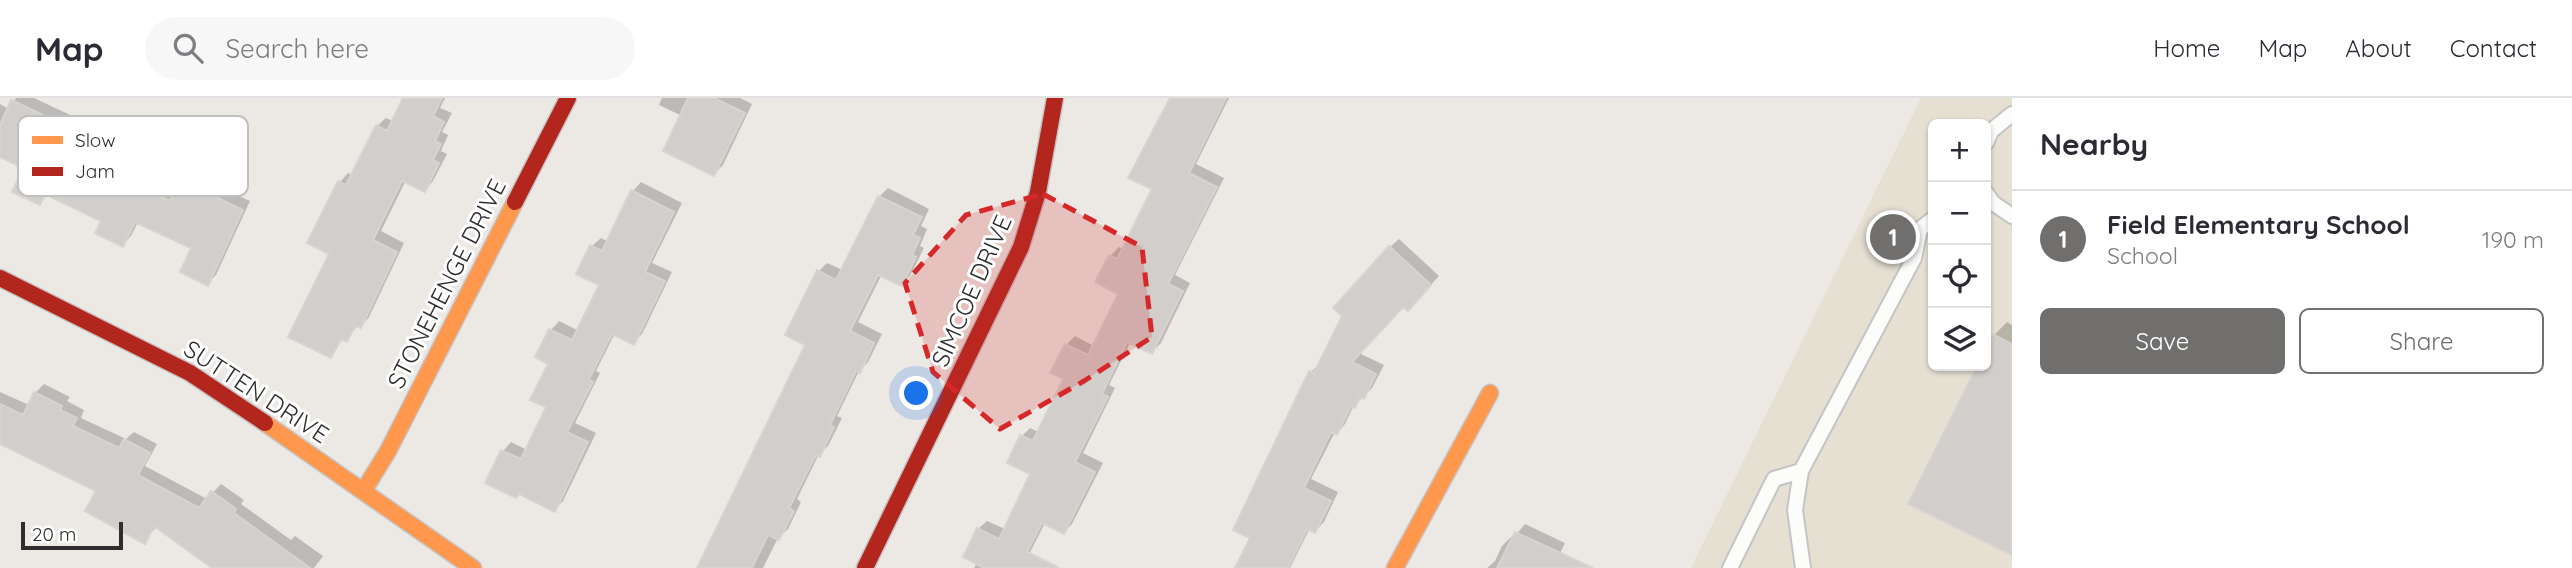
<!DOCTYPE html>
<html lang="en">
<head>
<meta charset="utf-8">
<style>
  :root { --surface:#fff; --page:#f7f7f7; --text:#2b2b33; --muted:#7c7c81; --line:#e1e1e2; --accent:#706f6e }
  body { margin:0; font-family:Quicksand,sans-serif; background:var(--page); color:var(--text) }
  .controls { position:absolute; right:21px; top:21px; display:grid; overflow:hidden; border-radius:10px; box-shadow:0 2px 5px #0004 }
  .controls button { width:63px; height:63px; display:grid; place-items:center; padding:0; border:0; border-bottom:2px solid var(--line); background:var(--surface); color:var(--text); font:35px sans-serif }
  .scale { position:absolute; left:21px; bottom:18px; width:102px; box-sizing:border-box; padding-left:7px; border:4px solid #2e2e2e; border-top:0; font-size:19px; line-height:24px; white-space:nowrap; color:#2e2e2e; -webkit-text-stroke:5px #fff; paint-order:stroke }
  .you { position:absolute; left:917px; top:296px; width:24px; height:24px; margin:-18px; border:5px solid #fff; border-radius:50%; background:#1a73e8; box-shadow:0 0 0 10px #1a73e833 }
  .badge { display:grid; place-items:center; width:46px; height:46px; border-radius:50%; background:var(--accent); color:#fff; font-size:23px; font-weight:700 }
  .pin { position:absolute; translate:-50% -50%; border:4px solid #fff; box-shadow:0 2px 7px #0006 }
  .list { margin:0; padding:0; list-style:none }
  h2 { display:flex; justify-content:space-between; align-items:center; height:91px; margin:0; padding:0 28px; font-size:30px }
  h2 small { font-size:23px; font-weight:400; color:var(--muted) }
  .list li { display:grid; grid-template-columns:46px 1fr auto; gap:21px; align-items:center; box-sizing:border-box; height:98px; padding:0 28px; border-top:2px solid var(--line) }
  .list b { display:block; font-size:26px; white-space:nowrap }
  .list p { margin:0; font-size:23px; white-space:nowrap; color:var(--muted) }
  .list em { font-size:23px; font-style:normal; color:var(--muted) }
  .actions { display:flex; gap:14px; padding:21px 28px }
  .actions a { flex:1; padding:16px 0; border:2px solid var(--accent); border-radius:10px; text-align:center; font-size:24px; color:var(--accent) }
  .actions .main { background:var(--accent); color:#fff }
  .icon { flex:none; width:38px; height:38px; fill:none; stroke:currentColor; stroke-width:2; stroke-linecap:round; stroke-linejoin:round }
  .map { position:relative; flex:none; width:2012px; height:470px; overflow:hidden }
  header { display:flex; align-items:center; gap:42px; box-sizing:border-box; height:98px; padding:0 35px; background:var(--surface); border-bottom:2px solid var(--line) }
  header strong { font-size:33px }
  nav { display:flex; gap:38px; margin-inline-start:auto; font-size:24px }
  .search { width:490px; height:63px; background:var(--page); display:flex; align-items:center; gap:18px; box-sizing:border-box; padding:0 24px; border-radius:38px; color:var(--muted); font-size:26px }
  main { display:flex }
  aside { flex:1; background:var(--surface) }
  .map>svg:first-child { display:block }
</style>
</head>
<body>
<header>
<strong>Map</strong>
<div class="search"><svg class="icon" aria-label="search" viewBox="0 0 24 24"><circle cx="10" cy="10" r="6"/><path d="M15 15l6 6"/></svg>Search here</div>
<nav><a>Home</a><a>Map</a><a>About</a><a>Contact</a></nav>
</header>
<main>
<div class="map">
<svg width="2012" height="470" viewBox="0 0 2012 470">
  <rect width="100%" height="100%" fill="#ece8e4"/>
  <path fill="#e6e0d3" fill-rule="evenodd" d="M1921 0H2012V470H1691ZM1933 26H1986V268H1933Z"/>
  <path fill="#0003" d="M16 0H34L83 23 72 45 176 94 181 83 190 75 250 103 216 177 208 185 193 150 138 124 131 138 123 147 103 122 48 96 40 105 26 69 0 57V6L9 11Z
    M405 0H445L440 10 452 15 442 34 448 37 441 53 447 56 433 83 425 92 406 82 381 133 404 145 369 219 361 228 358 227 346 242 344 240 330 258 332 156 340 84 348 75 353 78 377 28 386 20 393 23Z
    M662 0H740L752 6 723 67 714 76 682 18 659 7Z
    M1171 0H1229L1196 66 1224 80 1175 177 1190 185 1161 245 1152 254 1131 243 1109 287 1115 290 1083 355 1103 365 1072 426 1064 434 1045 425 1022 470H974L977 465 978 431 987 423 1005 431 1033 376 1022 338 1030 330 1039 334 1065 280 1066 247 1075 238 1094 248 1121 195 1110 158 1119 149 1124 152 1154 90Z
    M641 84 682 105 652 165 672 174 642 236 634 244 615 235 596 273 600 275 575 325 596 335 563 403 555 411 520 395 487 385 503 353 511 344 527 352 548 308 550 265 538 259 551 232 559 223 579 233 602 187 592 148 601 140 609 144 633 93Z
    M888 90 929 111 921 128 927 131 920 148 924 150 910 178 902 186 882 176 858 224 882 236 868 264 859 273 837 318 842 320 828 348 819 356 797 401 801 404 788 431 778 440 763 470H699L808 247 819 173 827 165 843 172 879 99Z
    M1399 141 1439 178 1417 202 1404 207 1359 255 1384 267 1372 290 1353 309 1345 326 1337 335 1335 334 1311 381 1338 394 1324 424 1315 433 1310 430 1290 470H1237L1252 439 1311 274 1320 265 1390 149Z
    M2007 224 2012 227V455L1910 405 1979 268H1986V254L1994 237Z
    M44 286 70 299 67 303 84 312 81 320 126 341 134 334 157 346 145 368 207 401 221 386 244 402 241 406 291 442 295 438 323 458 314 470H215L157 428 144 444 98 393 0 344V294L29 307 35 295Z
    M1525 426 1565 445 1553 470H1487L1495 463 1502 448 1511 439 1513 440Z"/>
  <path fill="#d1cecb" stroke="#d7d4d0" stroke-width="2" d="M403 0H442L433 18 444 24 435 43 441 46 433 62 439 65 425 94 402 83 373 142 397 154 361 230 355 227 347 244 341 241 331 260 288 239 329 156 307 145 338 83 346 87 376 27 387 33Z
    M688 0H714L745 15 714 78 663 53Z
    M1170 0H1226L1189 75 1217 89 1168 186 1183 193 1152 256 1127 244 1102 296 1108 299 1075 364 1095 374 1064 436 1042 425 1027 454 1059 470H984L963 459 977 430 999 441 1030 376 1007 365 1020 337 1033 343 1063 281 1050 275 1065 246 1088 257 1118 196 1095 184 1109 157 1117 161 1152 91 1128 80Z
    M11 2 75 32 65 54 170 103 180 82 243 112 208 188 180 174 191 150 135 124 123 149 95 135 101 123 45 96 40 107 12 94 23 70 0 59V27Z
    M631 92 674 114 645 174 665 183 634 247 612 236 589 281 593 284 567 334 588 344 555 414 519 396 516 400 485 385 501 352 521 361 546 309 530 302 548 266 535 259 549 231 572 242 599 187 576 176 590 147 602 153Z
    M878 98 922 119 913 137 920 140 912 157 916 159 902 188 878 177 850 233 874 245 860 275 856 273 830 327 834 329 820 359 816 357 789 410 794 413 779 442 768 437 752 470H697L805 247 785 237 817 172 836 182Z
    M1389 148 1431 187 1408 213 1403 209 1352 264 1376 276 1364 301 1360 299 1355 310 1351 308 1337 337 1331 334 1304 390 1331 403 1315 435 1307 431 1288 470H1235L1250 440 1233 432 1309 273 1314 275 1342 218 1333 210Z
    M1992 236 2012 246V457L1908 406 1977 268H1986V250Z
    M34 294 62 308 60 312 77 320 73 328 119 350 124 341 150 355 138 377 199 410 211 393 236 411 234 415 310 470H212L154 428 145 446 85 413 96 393 0 346V306L23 317Z
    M1515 434 1593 470H1497Z"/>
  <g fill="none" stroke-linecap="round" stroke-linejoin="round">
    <defs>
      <path id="lane" d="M1986 45 1991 33 2012 16
        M1986 95 1993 105 2012 118
        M1730 470 1774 381 1801 373
        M1803 470 1795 412 1801 373 1914 160 1920 131 1933 121"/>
      <path id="slow" d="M265 325 473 470
        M364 392 388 353 515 104
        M1395 470 1490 295"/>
      <path id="jam" d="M515 104 568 0
        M0 180 190 275 265 325
        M865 470 1021 149 1038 94 1055 0"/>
    </defs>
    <use href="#lane" stroke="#c5c4c5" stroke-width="18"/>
    <use href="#slow" stroke="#c5c4c5" stroke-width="19"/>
    <use href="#jam" stroke="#c5c4c5" stroke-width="19"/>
    <use href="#lane" stroke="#fcfcfb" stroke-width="14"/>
    <use href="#slow" stroke="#ff974d" stroke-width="16"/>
    <use href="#jam" stroke="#b3261e" stroke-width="16"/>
  </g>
  <path fill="#d62828" fill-opacity="0.2" stroke="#d62828" stroke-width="5" stroke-dasharray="14 9" stroke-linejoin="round" d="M1043 96 1142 149 1152 239 1084 283 1000 331 933 274 905 185 966 117Z"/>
  <g text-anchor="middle" stroke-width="6" stroke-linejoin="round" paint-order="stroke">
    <g font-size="24" fill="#2e2e2e" stroke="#fff">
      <text transform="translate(447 186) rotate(-63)" y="8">STONEHENGE DRIVE</text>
      <text transform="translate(972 193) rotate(-66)" y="8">SIMCOE DRIVE</text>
      <text transform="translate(256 294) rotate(33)" y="8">SUTTEN DRIVE</text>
    </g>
  </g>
  <rect x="18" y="18" width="230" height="80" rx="10" fill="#fff" stroke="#c0c0c0" stroke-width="2"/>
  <rect x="32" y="38" width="31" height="8" fill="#ff974d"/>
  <rect x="32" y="69" width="31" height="9" fill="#b3261e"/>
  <g font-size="19" fill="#2e2e2e">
    <text x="75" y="49">Slow</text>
    <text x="75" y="80">Jam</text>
  </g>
</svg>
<div class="controls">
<button>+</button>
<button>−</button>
<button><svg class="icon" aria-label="locate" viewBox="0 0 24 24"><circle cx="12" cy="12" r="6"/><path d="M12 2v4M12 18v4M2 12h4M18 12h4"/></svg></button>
<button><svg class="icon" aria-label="layers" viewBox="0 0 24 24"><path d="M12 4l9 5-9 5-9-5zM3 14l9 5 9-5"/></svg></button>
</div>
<div class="scale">20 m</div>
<div class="you"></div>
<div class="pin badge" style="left:1893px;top:139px">1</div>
</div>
<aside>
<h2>Nearby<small></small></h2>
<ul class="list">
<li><span class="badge">1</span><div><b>Field Elementary School</b><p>School</p></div><em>190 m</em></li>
</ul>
<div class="actions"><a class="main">Save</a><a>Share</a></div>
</aside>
</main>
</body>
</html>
